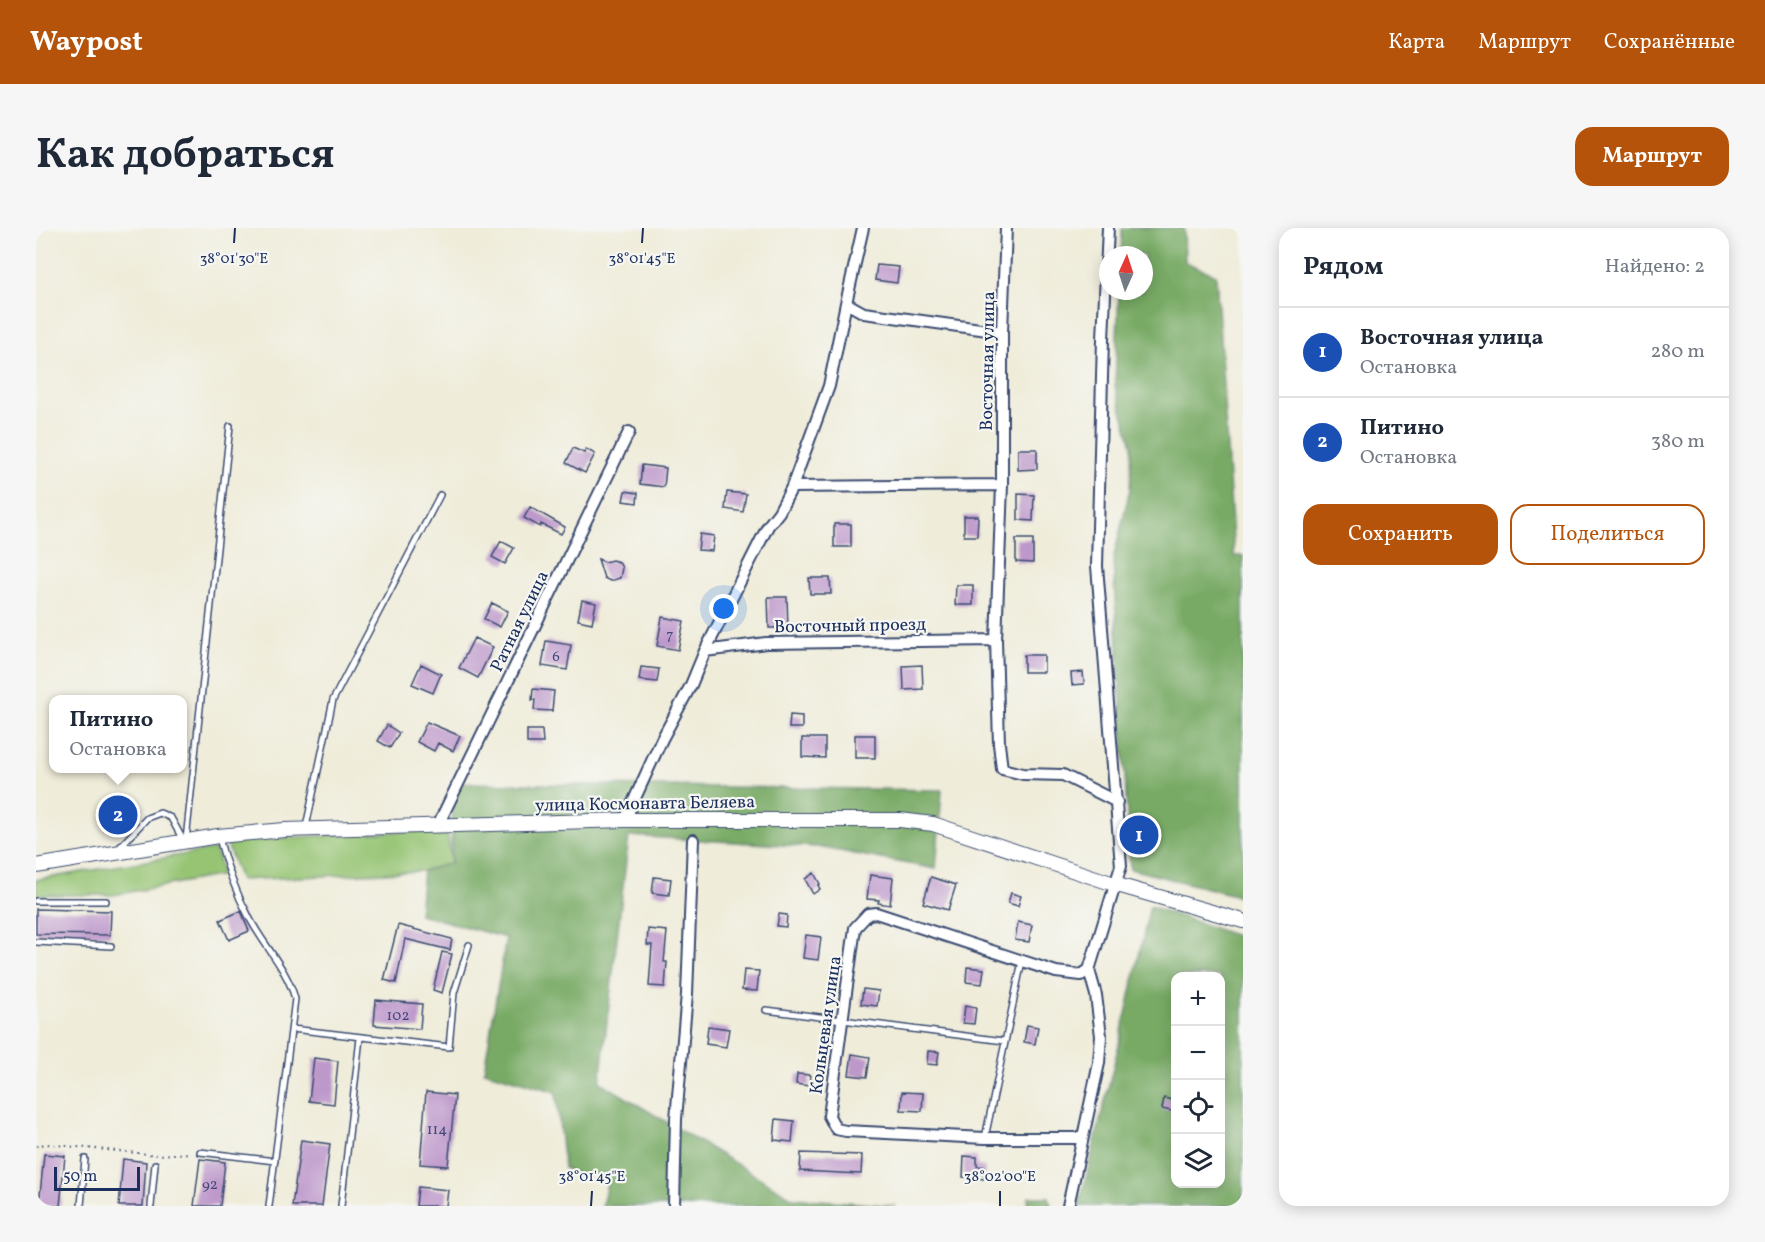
<!DOCTYPE html>
<html lang="ru">
<head>
<meta charset="utf-8">
<style>
  :root { --surface:#fff; --page:#f6f6f7; --text:#1f2937; --muted:#747a83; --line:#e0e1e3; --accent:#b45309 }
  body { margin:0; font-family:Vollkorn,serif; background:var(--page); color:var(--text) }
  .controls { position:absolute; right:18px; bottom:18px; display:grid; overflow:hidden; border-radius:12px; box-shadow:0 3px 15px #0003 }
  .controls button { width:54px; height:54px; display:grid; place-items:center; padding:0; border:0; border-bottom:2px solid var(--line); background:var(--surface); color:var(--text); font:30px sans-serif }
  .compass { position:absolute; left:1063px; top:18px; width:54px; height:54px; border-radius:50%; background:var(--surface); box-shadow:0 3px 15px #0003; rotate:3deg }
  .scale { position:absolute; left:18px; bottom:15px; width:86px; box-sizing:border-box; padding-left:6px; border:3px solid #1b2f5e; border-top:0; font-size:16px; line-height:21px; white-space:nowrap; color:#1b2f5e; -webkit-text-stroke:4px #f6f6f2; paint-order:stroke }
  .you { position:absolute; left:688px; top:381px; width:21px; height:21px; margin:-15px; border:4px solid #fff; border-radius:50%; background:#1a73e8; box-shadow:0 0 0 9px #1a73e833 }
  .badge { display:grid; place-items:center; width:39px; height:39px; border-radius:50%; background:var(--accent); color:#fff; font-size:20px; font-weight:700 }
  .pin { position:absolute; translate:-50% -50%; border:3px solid #fff; box-shadow:0 2px 6px #0006 }
  .popup { position:absolute; left:13px; top:467px; width:138px; height:78px; box-sizing:border-box; display:grid; place-content:center; border-radius:12px; background:var(--surface); filter:drop-shadow(0 2px 4px #0005); font-size:20px; white-space:nowrap; color:var(--muted) }
  .popup b { font-size:22px; color:var(--text) }
  .popup::after { content:''; position:absolute; left:50%; top:100%; margin-left:-12px; border:12px solid transparent; border-top-color:var(--surface) }
  .list { margin:0; padding:0; list-style:none }
  h2 { display:flex; justify-content:space-between; align-items:center; height:78px; margin:0; padding:0 24px; font-size:26px }
  h2 small { font-size:20px; font-weight:400; color:var(--muted) }
  .list li { display:grid; grid-template-columns:39px 1fr auto; gap:18px; align-items:center; box-sizing:border-box; height:90px; padding:0 24px; border-top:2px solid var(--line) }
  .list b { display:block; font-size:22px; white-space:nowrap }
  .list p { margin:0; font-size:20px; white-space:nowrap; color:var(--muted) }
  .list em { font-size:20px; font-style:normal; color:var(--muted) }
  .actions { display:flex; gap:12px; padding:18px 24px }
  .actions a { flex:1; padding:14px 0; border:2px solid var(--accent); border-radius:18px; text-align:center; font-size:21px; color:var(--accent) }
  .actions .main { background:var(--accent); color:#fff }
  .icon { flex:none; width:33px; height:33px; fill:none; stroke:currentColor; stroke-width:2; stroke-linecap:round; stroke-linejoin:round }
  .map { position:relative; flex:none; width:1207px; height:978px; overflow:hidden; border-radius:18px }
  header { display:flex; align-items:center; gap:36px; box-sizing:border-box; height:84px; padding:0 30px; background:var(--accent); color:#fff }
  header strong { font-size:28px }
  nav { display:flex; gap:33px; margin-inline-start:auto; font-size:21px }
  .intro { display:flex; align-items:center; justify-content:space-between; box-sizing:border-box; height:144px; padding:0 36px }
  h1 { margin:0; font-size:42px }
  .button { padding:15px 27px; border-radius:18px; background:var(--accent); color:#fff; font-size:21px; font-weight:700 }
  main { display:flex; gap:36px; padding:0 36px }
  aside { flex:1; background:var(--surface); border-radius:18px; box-shadow:0 3px 15px #0003 }
  .map>svg:first-child { display:block }
</style>
</head>
<body>
<header>
<strong>Waypost</strong>
<nav><a>Карта</a><a>Маршрут</a><a>Сохранённые</a></nav>
</header>
<div class="intro"><h1>Как добраться</h1><a class="button">Маршрут</a></div>
<main>
<div class="map">
<svg width="1207" height="978" viewBox="0 0 1207 978">
  <rect width="100%" height="100%" fill="#f6f6f2"/>
  <filter id="ink" filterUnits="userSpaceOnUse"><feTurbulence type="fractalNoise" baseFrequency=".0167" numOctaves="2"/><feDisplacementMap in="SourceGraphic" scale="12" xChannelSelector="R" yChannelSelector="G"/><feConvolveMatrix kernelMatrix="1 2 1 2 8 2 1 2 1" color-interpolation-filters="sRGB"/></filter>
  <filter id="wash" filterUnits="userSpaceOnUse"><feTurbulence type="fractalNoise" baseFrequency=".008" numOctaves="4" result="noise"/><feDisplacementMap in="SourceGraphic" scale="24" xChannelSelector="R" yChannelSelector="G"/><feGaussianBlur stdDeviation="1.35" result="paint"/><feColorMatrix in="noise" values="0 0 0 0 0 0 0 0 0 0 0 0 0 0 0 0 0 1.4 0 .05"/><feComposite in="paint" operator="in"/></filter>
  <g filter="url(#wash)">
    <rect width="100%" height="100%" fill="#efecd9"/>
    <path fill="#96c473" stroke="#587a68" stroke-width="1.5" d="M411 601 415 635 387 643 204 652 190 613Z
      M179 621 187 647 77 667H0V652Z"/>
    <path fill="#78aa65" stroke="#4a6c62" stroke-width="1.5" fill-rule="evenodd" d="M1086 0H1148L1149 34 1180 47 1198 328H1207V669L1094 641 1077 332 1094 261 1096 217 1079 158 1083 63H1108V27H1085Z
      M417 555 906 562 900 641 782 619 593 608 564 854 757 970 860 978H566L573 946 542 947 528 940 520 864 448 843 470 710 383 686 387 643 415 635Z
      M1114 678 1207 710V978H1043L1085 808ZM1140 748H1184V956H1140Z
      M993 969H1013L1015 978H991Z"/>
    <g id="blocks">
      <path fill="#bd98cb" d="M841 37 863 39 861 55 839 52Z
        M537 220 548 225 550 221 559 226 549 245 530 235Z
        M982 221H1001V241L982 242Z
        M606 237 630 240 628 259 604 256Z
        M589 263 602 265 601 275 587 273Z
        M691 264 710 266 707 284 689 281Z
        M982 266 998 267 997 293 982 292Z
        M494 279 529 299 525 306 505 296 504 299 488 290Z
        M928 288H942L941 308H928Z
        M798 296H815V319H798Z
        M664 306 678 308 676 323 662 322Z
        M980 311H997V335L980 334Z
        M465 313 478 320 469 336 456 329Z
        M562 331 569 334 576 332 583 334 586 340 584 350 574 353 568 350Z
        M773 350H794L795 366H774Z
        M920 357H937V377H919Z
        M732 369H751L752 400H733Z
        M546 372 560 375 556 395 542 392Z
        M456 375 472 383 464 399 448 391Z
        M626 389 648 393 642 422 621 418Z
        M438 410 457 419 442 450 423 440Z
        M510 413 535 417 531 442 506 438Z
        M988 427H1008V444H988Z
        M385 436 405 446 397 465 376 456Z
        M886 437 887 461 868 462 867 438Z
        M605 439 623 441 621 454 603 452Z
        M1047 444 1048 456 1036 457 1035 445Z
        M497 461 518 463 516 483 498 482 499 472H496Z
        M754 487 766 488V500H753Z
        M391 494 424 508 417 523 402 515 398 523 381 514Z
        M351 497 363 505 354 520 342 513Z
        M491 502H506L507 515H491Z
        M819 507H839V530H819Z
        M766 510H789V530L766 529Z
        M778 645 784 656 782 657 784 661 777 666 769 651Z
        M834 647 857 650 854 677 842 675 843 672 831 671Z
        M618 649 635 651 633 667 616 665Z
        M895 649 920 657 912 682 887 675Z
        M975 665 985 668 982 678 972 675Z
        M0 681 75 683 74 707 0 706Z
        M205 683 213 703 193 712 184 692Z
        M743 686 751 687 750 699 741 698Z
        M982 694 996 697 993 714 979 712Z
        M362 697 416 711 414 722 369 711 360 755 348 752Z
        M612 701 631 703 628 734H631L629 759 613 758 616 717H611Z
        M770 707 785 709 782 732 767 730Z
        M406 724 416 726 406 765 397 762Z
        M931 739 948 741 946 756 930 754Z
        M708 742 723 743 721 763 706 762Z
        M827 761 843 763 841 778 825 776Z
        M340 772 386 776 384 801 338 797Z
        M929 778 940 780 938 796 927 795Z
        M991 797 1002 799 999 816 988 814Z
        M672 798 693 801 690 819 670 816Z
        M892 823 903 824 901 837 891 836Z
        M816 826 834 829 831 849 813 847Z
        M278 830 302 833 298 876 273 873Z
        M761 846 774 847 773 858 760 856Z
        M390 864 419 867 412 938 384 936Z
        M866 864 887 865 886 883 865 882Z
        M1128 870 1140 873V884L1126 881Z
        M740 891 758 893 756 914 738 912Z
        M265 912 294 916 286 978H256Z
        M765 925 826 927 825 946 764 943Z
        M8 926 29 928 24 978H3Z
        M928 928 941 929V938L949 939 948 951 927 949Z
        M87 931 110 934 107 978H83Z
        M164 931 189 934 184 978H158Z
        M382 959 412 962 410 978H380Z"/>
    </g>
  </g>
  <g filter="url(#ink)">
    <use href="#blocks" fill-opacity="0" stroke="#3b4b70" stroke-width="1.5"/>
    <g fill="none" stroke-linecap="round" stroke-linejoin="round">
      <defs>
        <path id="lane" d="M270 599 297 472 404 267
          M183 610C190 637 200 665 213 689 227 717 251 740 259 771L233 978
          M150 612 194 198
          M81 622 111 590 124 585 135 590 147 612
          M0 673H70
          M0 714 75 718
          M730 782 968 813
          M256 801 413 819 418 765 433 717
          M949 910 986 733
          M164 924 239 933
          M45 978 49 931
          M115 978 119 936
          M305 978 324 810"/>
        <path id="street" d="M970 0 966 104V257L960 412 963 516 966 541 987 546 1027 547 1081 574
          M810 75 827 0
          M756 259 966 257
          M669 423 730 415 960 412
          M589 592 626 511 655 457 669 423 732 298 743 284 756 259 793 158 810 75 828 85 966 104
          M402 597 593 204
          M1046 910H949L810 903 800 901 793 888 819 700 832 686 840 685 1020 744 1045 747 1053 742
          M638 978 640 891 651 766 657 612
          M1032 978 1063 835 1065 808 1060 767 1053 742 1085 638 1061 338 1067 111 1072 0"/>
        <path id="secondary" d="M0 638 182 608 249 602 589 592H864L897 596 1078 656 1207 693"/>
      </defs>
      <use href="#lane" stroke="#3b4b70" stroke-width="8"/>
      <use href="#street" stroke="#3b4b70" stroke-width="14"/>
      <use href="#secondary" stroke="#3b4b70" stroke-width="16"/>
      <path stroke="#3b4b70" stroke-width="2" stroke-dasharray="1.5 4.5" stroke-linecap="butt" d="M0 918 10 916 122 927 155 925"/>
      <use href="#lane" stroke="#fff" stroke-width="5"/>
      <use href="#street" stroke="#fff" stroke-width="10"/>
      <use href="#secondary" stroke="#fff" stroke-width="14"/>
    </g>
  </g>
  <path fill="none" stroke="#1b2f5e" stroke-width="2" d="M198 15 199 0M606 15 607 0M555 978 556 963M964 978V963"/>
  <g text-anchor="middle" stroke-width="4.5" stroke-linejoin="round" paint-order="stroke">
    <g font-size="15" fill="#444979">
      <text x="634" y="411">7</text>
      <text x="520" y="433">6</text>
      <text x="362" y="792">102</text>
      <text x="401" y="906">114</text>
      <text x="174" y="961">92</text>
    </g>
    <g font-size="18" fill="#1b2f5e" stroke="#f6f6f2">
      <text transform="translate(951 133) rotate(-89)" y="6">Восточная улица</text>
      <text transform="translate(483 393) rotate(-64)" y="6">Ратная улица</text>
      <text transform="translate(814 397) rotate(-1)" y="6">Восточный проезд</text>
      <text transform="translate(609 575) rotate(-1)" y="6">улица Космонавта Беляева</text>
      <text transform="translate(789 797) rotate(-82)" y="6">Кольцевая улица</text>
    </g>
  </g>
  <g font-size="15" text-anchor="middle" fill="#1b2f5e" stroke="#f6f6f2" stroke-width="4.5" stroke-linejoin="round" paint-order="stroke">
    <text x="198" y="35">38°01'30"E</text>
    <text x="606" y="35">38°01'45"E</text>
    <text x="556" y="953">38°01'45"E</text>
    <text x="964" y="953">38°02'00"E</text>
  </g>
</svg>
<div class="controls">
<button>+</button>
<button>−</button>
<button><svg class="icon" aria-label="locate" viewBox="0 0 24 24"><circle cx="12" cy="12" r="6"/><path d="M12 2v4M12 18v4M2 12h4M18 12h4"/></svg></button>
<button><svg class="icon" aria-label="layers" viewBox="0 0 24 24"><path d="M12 4l9 5-9 5-9-5zM3 14l9 5 9-5"/></svg></button>
</div>
<svg class="compass" viewBox="-18 -18 36 36"><path d="M0-13l5 13h-10z" fill="#e53935"/><path d="M0 13l5-13h-10z" fill="#747a83"/></svg>
<div class="scale">50 m</div>
<div class="you"></div>
<div class="pin badge" style="left:1103px;top:607px;background:#1a4fb4">1</div>
<div class="pin badge" style="left:82px;top:587px;background:#1a4fb4">2</div>
<div class="popup"><b>Питино</b>Остановка</div>
</div>
<aside>
<h2>Рядом<small>Найдено: 2</small></h2>
<ul class="list">
<li><span class="badge" style="background:#1a4fb4">1</span><div><b>Восточная улица</b><p>Остановка</p></div><em>280 m</em></li>
<li><span class="badge" style="background:#1a4fb4">2</span><div><b>Питино</b><p>Остановка</p></div><em>380 m</em></li>
</ul>
<div class="actions"><a class="main">Сохранить</a><a>Поделиться</a></div>
</aside>
</main>
</body>
</html>
